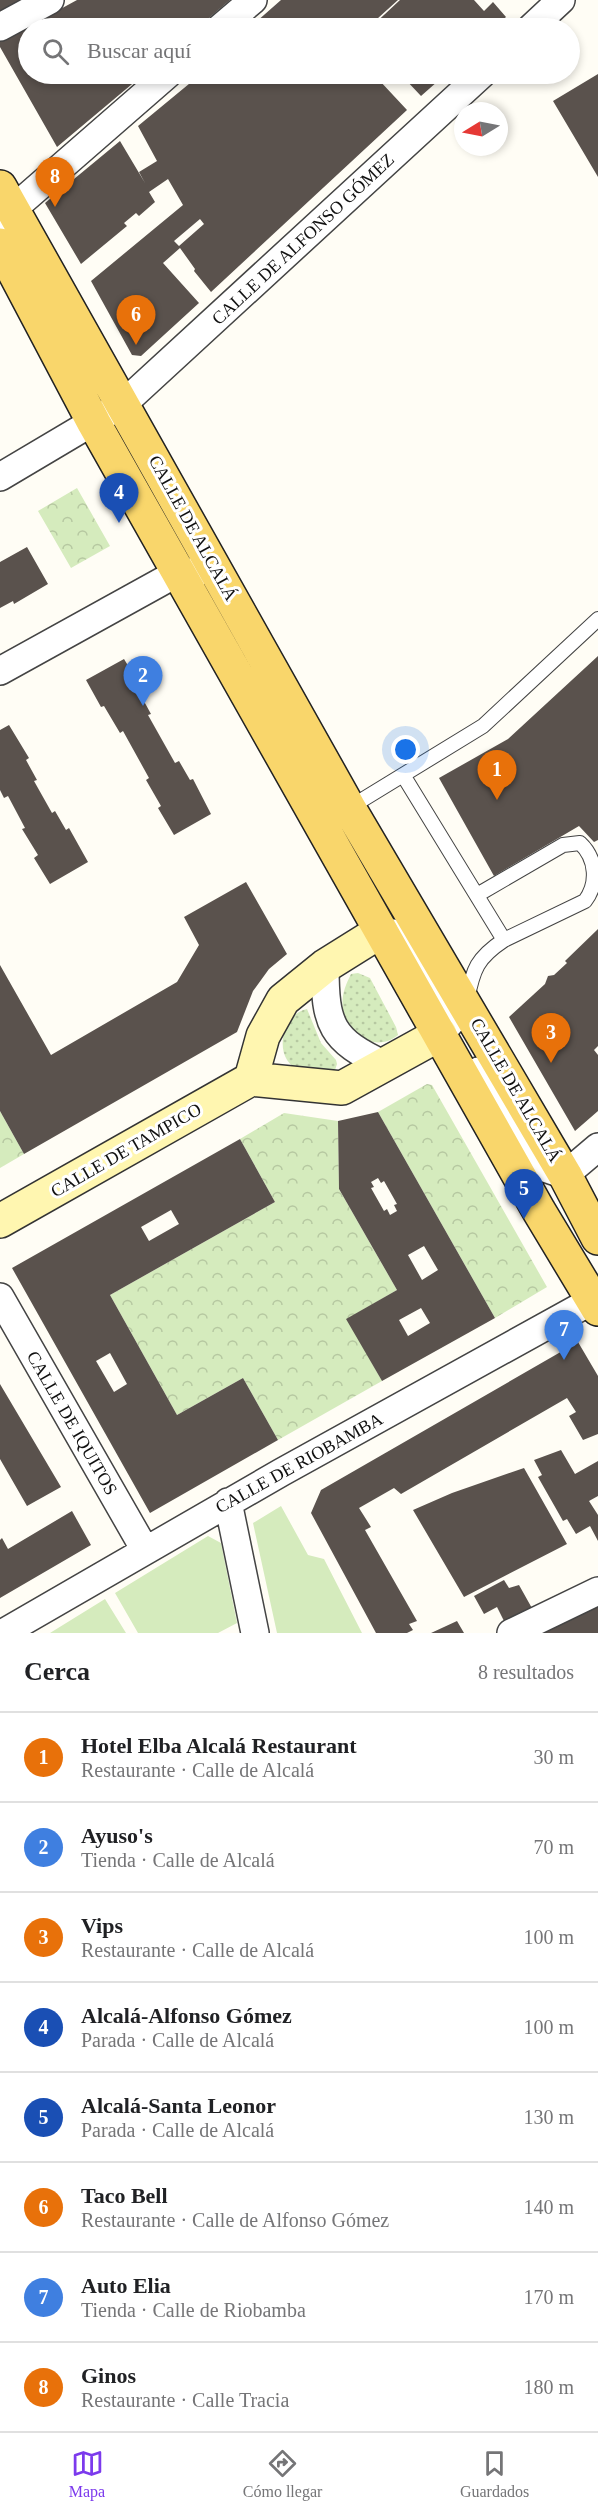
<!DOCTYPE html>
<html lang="es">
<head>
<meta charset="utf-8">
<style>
  :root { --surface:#fff; --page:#f6f6f6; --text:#202124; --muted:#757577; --line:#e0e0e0; --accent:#7c3aed }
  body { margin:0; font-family:Georgia,serif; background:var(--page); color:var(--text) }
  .compass { position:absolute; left:454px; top:102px; width:54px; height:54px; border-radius:50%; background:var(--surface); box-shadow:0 3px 9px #0003; rotate:260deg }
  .you { position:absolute; left:406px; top:750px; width:21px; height:21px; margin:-15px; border:4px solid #fff; border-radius:50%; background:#1a73e8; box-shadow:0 0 0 9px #1a73e833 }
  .badge { display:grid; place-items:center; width:39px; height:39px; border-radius:50%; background:var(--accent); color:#fff; font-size:20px; font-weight:700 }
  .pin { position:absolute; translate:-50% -50px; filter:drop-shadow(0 2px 3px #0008) }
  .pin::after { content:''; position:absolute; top:32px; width:21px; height:18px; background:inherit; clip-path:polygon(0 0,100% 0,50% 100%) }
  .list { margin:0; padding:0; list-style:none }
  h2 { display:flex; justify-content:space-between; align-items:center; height:78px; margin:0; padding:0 24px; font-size:26px }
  h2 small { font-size:20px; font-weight:400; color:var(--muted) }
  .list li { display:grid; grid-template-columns:39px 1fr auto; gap:18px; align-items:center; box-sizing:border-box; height:90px; padding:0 24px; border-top:2px solid var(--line) }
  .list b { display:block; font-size:22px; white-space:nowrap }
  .list p { margin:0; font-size:20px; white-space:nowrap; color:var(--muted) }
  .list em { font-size:20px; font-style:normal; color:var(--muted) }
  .icon { flex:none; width:33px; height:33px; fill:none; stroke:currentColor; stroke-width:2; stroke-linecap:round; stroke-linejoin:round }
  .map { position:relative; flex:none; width:598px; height:1633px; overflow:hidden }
  .search { position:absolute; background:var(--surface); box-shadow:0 3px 9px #0003; left:18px; right:18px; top:18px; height:66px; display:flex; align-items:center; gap:15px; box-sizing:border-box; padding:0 21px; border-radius:33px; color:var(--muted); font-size:22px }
  .sheet { height:798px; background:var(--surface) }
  nav { display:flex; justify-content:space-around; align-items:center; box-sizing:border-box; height:84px; border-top:2px solid var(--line); background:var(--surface); font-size:16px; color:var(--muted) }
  nav a { display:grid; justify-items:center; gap:3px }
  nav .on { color:var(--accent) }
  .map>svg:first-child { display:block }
</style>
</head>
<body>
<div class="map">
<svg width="598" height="1633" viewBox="0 0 598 1633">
  <defs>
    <pattern id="grass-dots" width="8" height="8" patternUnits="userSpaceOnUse" patternTransform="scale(1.5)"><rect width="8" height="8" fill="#d5ebbd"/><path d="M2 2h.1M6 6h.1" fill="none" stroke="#b6c8a1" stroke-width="1.8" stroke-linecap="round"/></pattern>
    <pattern id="park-crowns" width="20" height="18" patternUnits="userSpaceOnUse" patternTransform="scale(1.5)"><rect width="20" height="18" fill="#d5ebbd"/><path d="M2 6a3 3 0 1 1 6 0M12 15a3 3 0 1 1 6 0" fill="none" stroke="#b6c8a1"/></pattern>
  </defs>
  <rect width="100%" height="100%" fill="#fffdf5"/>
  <path fill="url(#grass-dots)" d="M358 973 370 978 396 1027 398 1035C377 1053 346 1036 343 1010 341 996 345 986 351 974Z
    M307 1009 321 1043 336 1060 337 1064 334 1073C324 1072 311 1073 301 1070 272 1062 280 1014 307 1009Z"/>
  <path fill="url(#park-crowns)" d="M77 488 110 546 71 568 38 511Z
    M427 1084 432 1085 547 1287 495 1318 378 1112Z
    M0 1111 24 1154 0 1168Z
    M284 1113 338 1121 339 1189 397 1290 347 1319 382 1381 278 1440 243 1378 177 1415 110 1295 275 1202 240 1139Z"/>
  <path fill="#d5ebbd" d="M281 1506 308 1555 324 1559 362 1633H277L253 1523Z
    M208 1536 221 1543 237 1623 218 1633H138L115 1593Z
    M105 1599 126 1633H50Z"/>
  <path fill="#5a524d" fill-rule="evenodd" d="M0 0H24L0 14Z
    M77 0H230L197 28H28V74H144L57 147 0 47V42Z
    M281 0H398L367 28H249Z
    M400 0H474L484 11 493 2 506 17 494 28H370Z
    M201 74H386L379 80 407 110 211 292 194 271 195 269 180 248 163 263 199 303 141 356 132 355 91 281 183 205 168 179 149 192 155 202 139 216 136 213 124 223 127 226 81 264 45 203 120 141 145 183 139 172 157 161 138 126ZM200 219 204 224 179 246 174 241Z
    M411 74H446L421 96 405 79Z
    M598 74V177L553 101Z
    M27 547 48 584 14 604 13 601 0 608V562Z
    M598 656V840L594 842 579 826 494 876 439 778 508 739Z
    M124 659 144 692 140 694 151 714 148 715 175 763 179 761 190 780 193 779 211 814 174 835 158 808 161 806 146 780 149 778 123 731 120 733 104 706 101 707 86 680Z
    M9 725 29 758 26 760 37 780 34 781 52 813 55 811 66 830 69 828 88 862 50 884 34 858 38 855 22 829 25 828 8 796 4 798 0 790V730Z
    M246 882 287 954 269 969 253 991 237 1032 24 1154 0 1111V965L51 1055 177 982 199 945 184 917Z
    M598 929V1046L594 1050 598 1055V1111L575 1131 509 1017 545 984 548 976 554 975 567 963 565 961Z
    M378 1112 495 1318 382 1381 346 1319 397 1290 339 1189 338 1121ZM378 1178 381 1183 384 1181 397 1204 394 1205 397 1211 390 1215 387 1209 384 1211 371 1188 374 1187 371 1182ZM424 1246 438 1270 422 1280 408 1255ZM421 1308 430 1323 408 1336 399 1320Z
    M240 1139 275 1202 110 1295 177 1415 243 1378 278 1440 150 1513 12 1268ZM171 1210 179 1224 149 1241 141 1227ZM110 1353 127 1384 114 1392 96 1361Z
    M578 1342 598 1376V1434L583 1440 569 1416 576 1412 567 1398 401 1494 394 1488 359 1508 371 1527 365 1530 417 1621 409 1624 413 1630 407 1633H376L311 1513 321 1490Z
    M0 1384 61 1487 27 1506 0 1459Z
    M561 1450 575 1474 598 1461V1496L589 1501 598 1515V1541L590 1526 576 1534 567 1519 563 1521 538 1477 542 1475 534 1460Z
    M524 1468 567 1544 464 1597 413 1510 452 1493Z
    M72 1511 91 1545 0 1598V1540L2 1538 8 1549Z
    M504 1580 509 1588 519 1585 533 1610 505 1623 497 1607 484 1614 474 1596Z
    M598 1601V1633H533Z
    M457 1621 464 1633H431Z"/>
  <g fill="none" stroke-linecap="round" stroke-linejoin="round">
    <defs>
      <path id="lane" d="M403 775 504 940C477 958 473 969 467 1000
        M349 808 483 726 598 619
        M477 895 563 845 580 843C597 859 598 884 585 901L504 940"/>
      <path id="street" d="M0 27 50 0
        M220 28 253 0
        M531 28 561 0
        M0 245 4 227 13 209 168 74
        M0 477 123 404 482 74
        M0 671 179 572H198
        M394 933 399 934 440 996 466 1005 440 1034
        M325 966C325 1025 331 1040 385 1065
        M478 1071 533 1164 565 1175 598 1147
        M0 1297 145 1550
        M228 1502 255 1633
        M3 1633 282 1472 593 1300 598 1301
        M511 1633 598 1591"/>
      <path id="secondary" d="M251 1079 263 1036 283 1000 325 966 381 931
        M0 1221 251 1079 342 1088 440 1034"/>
      <path id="primary" d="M0 187 349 808 565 1175 598 1238
        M0 245 94 423 539 1211 598 1309"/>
    </defs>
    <use href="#lane" stroke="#444" stroke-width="16"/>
    <use href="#street" stroke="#444" stroke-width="30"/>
    <use href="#secondary" stroke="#333" stroke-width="36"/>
    <use href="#primary" stroke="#222" stroke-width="36"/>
    <use href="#lane" stroke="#fff" stroke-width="14"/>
    <use href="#street" stroke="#fff" stroke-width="27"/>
    <use href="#secondary" stroke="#fff6b0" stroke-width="33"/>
    <use href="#primary" stroke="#f9d66b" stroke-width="33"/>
  </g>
  <g text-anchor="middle" stroke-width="6" stroke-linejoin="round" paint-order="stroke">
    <g font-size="18" fill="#111" stroke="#fff">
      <text transform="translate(303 239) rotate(-43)" y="6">CALLE DE ALFONSO GÓMEZ</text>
      <text transform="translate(193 528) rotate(61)" y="6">CALLE DE ALCALÁ</text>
      <text transform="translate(516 1090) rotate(60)" y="6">CALLE DE ALCALÁ</text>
      <text transform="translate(126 1150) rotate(-30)" y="6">CALLE DE TAMPICO</text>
      <text transform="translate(72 1423) rotate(60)" y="6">CALLE DE IQUITOS</text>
      <text transform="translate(299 1463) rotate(-29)" y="6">CALLE DE RIOBAMBA</text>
    </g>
  </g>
</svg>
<svg class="compass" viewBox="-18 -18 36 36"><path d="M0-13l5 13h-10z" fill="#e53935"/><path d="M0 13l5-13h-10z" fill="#757577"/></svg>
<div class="you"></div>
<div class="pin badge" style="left:497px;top:800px;background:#e8710a">1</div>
<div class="pin badge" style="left:143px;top:706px;background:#3f7fe0">2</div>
<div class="pin badge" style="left:551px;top:1063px;background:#e8710a">3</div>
<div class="pin badge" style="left:119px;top:523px;background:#1a4fb4">4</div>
<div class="pin badge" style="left:524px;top:1219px;background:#1a4fb4">5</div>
<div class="pin badge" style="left:136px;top:345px;background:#e8710a">6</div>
<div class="pin badge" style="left:564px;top:1360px;background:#3f7fe0">7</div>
<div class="pin badge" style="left:55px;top:207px;background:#e8710a">8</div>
<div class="search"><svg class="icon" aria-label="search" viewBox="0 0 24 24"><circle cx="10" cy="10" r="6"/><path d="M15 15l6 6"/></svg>Buscar aquí</div>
</div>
<section class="sheet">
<h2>Cerca<small>8 resultados</small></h2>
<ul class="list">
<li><span class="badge" style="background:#e8710a">1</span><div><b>Hotel Elba Alcalá Restaurant</b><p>Restaurante · Calle de Alcalá</p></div><em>30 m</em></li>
<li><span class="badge" style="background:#3f7fe0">2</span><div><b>Ayuso's</b><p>Tienda · Calle de Alcalá</p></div><em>70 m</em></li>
<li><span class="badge" style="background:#e8710a">3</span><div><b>Vips</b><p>Restaurante · Calle de Alcalá</p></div><em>100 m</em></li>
<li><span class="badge" style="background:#1a4fb4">4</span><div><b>Alcalá-Alfonso Gómez</b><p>Parada · Calle de Alcalá</p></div><em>100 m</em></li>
<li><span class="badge" style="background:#1a4fb4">5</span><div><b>Alcalá-Santa Leonor</b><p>Parada · Calle de Alcalá</p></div><em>130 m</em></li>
<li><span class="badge" style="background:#e8710a">6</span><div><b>Taco Bell</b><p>Restaurante · Calle de Alfonso Gómez</p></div><em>140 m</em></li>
<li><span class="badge" style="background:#3f7fe0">7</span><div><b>Auto Elia</b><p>Tienda · Calle de Riobamba</p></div><em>170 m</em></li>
<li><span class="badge" style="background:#e8710a">8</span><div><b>Ginos</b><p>Restaurante · Calle Tracia</p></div><em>180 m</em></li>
</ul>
</section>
<nav>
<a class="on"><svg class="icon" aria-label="map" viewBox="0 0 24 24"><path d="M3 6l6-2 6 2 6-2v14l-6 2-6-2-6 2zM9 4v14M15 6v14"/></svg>Mapa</a>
<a><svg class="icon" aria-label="directions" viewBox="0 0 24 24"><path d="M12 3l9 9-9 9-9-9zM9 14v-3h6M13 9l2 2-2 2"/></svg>Cómo llegar</a>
<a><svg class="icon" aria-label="saved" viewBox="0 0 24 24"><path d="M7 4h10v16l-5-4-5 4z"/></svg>Guardados</a>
</nav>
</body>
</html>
